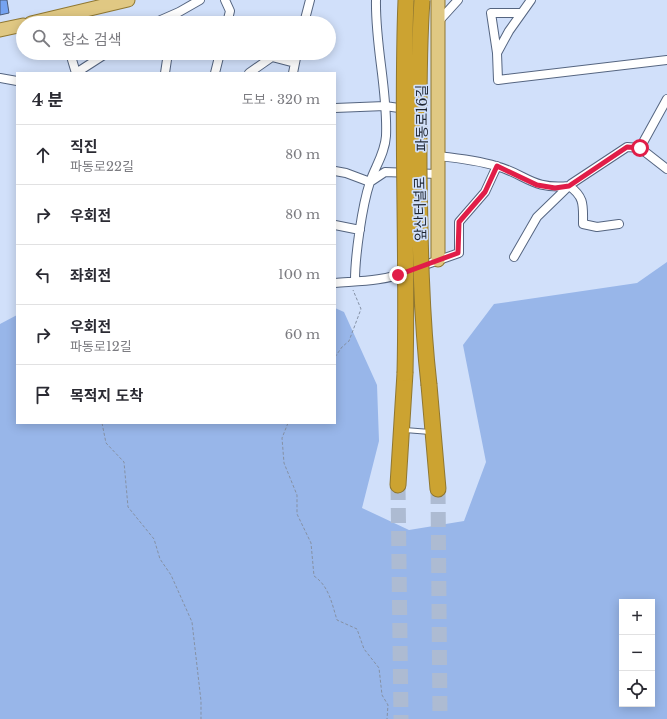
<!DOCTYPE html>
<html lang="ko">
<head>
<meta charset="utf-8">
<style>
  :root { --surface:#fff; --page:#f7f7f7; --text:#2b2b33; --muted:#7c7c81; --line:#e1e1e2 }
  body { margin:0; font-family:"Libre Baskerville","Noto Sans KR",serif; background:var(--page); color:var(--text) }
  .controls { position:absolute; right:12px; bottom:12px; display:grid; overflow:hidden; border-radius:0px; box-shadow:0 2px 10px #0003 }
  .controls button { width:36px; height:36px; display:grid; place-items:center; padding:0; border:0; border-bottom:1px solid var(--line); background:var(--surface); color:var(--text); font:20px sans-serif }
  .stop { position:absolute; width:12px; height:12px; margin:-9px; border:3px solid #e11d48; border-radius:50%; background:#fff }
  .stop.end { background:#e11d48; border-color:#fff; box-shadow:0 1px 4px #0008 }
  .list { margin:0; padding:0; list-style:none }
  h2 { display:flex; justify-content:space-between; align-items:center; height:52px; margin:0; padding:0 16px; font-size:17px }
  h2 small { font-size:13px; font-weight:400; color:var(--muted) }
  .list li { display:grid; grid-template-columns:26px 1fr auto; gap:12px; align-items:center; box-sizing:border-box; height:60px; padding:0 16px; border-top:1px solid var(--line) }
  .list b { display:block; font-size:15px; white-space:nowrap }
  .list p { margin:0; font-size:13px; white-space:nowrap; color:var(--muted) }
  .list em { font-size:13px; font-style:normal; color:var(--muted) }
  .icon { flex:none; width:22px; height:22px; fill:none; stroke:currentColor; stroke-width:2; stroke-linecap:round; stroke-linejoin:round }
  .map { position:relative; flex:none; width:667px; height:719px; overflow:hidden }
  .search { position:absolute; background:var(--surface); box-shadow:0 2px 10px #0003; left:16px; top:16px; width:320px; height:44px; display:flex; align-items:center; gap:10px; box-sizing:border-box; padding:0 14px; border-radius:22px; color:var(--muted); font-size:15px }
  .panel { position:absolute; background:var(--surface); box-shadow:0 2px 10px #0003; left:16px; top:72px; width:320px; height:352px; border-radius:0px }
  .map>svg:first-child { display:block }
</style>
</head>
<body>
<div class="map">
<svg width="667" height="719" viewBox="0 0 667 719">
  <rect width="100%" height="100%" fill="#d1e0fa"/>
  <path fill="#98b6e9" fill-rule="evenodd" d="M667 262V719H0V324L17 315V423H335V308L344 312 377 385 379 441 362 508 409 530 464 521 486 462 463 345 494 304 637 283ZM622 602H652V704H622Z"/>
  <path fill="#75a3f1" stroke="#4b5b76" d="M0 0H7L9 13 0 15Z"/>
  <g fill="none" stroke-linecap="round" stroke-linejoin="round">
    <path stroke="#adbbd2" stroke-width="15" stroke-dasharray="15 8" stroke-linecap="butt" d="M398 485 401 719
      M438 489 440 719"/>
    <defs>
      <path id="lane" d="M405 430 430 432"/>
      <path id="street" d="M225 0 230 11 227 23
        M531 0 509 31 497 53 498 80 667 60
        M438 22 458 0
        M154 23 179 12 200 0
        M304 23 310 0
        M70 53 76 73
        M497 53 491 13H521
        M76 73 107 53
        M165 73 168 53
        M215 73 220 53
        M249 73 272 57 295 63
        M293 73 297 53
        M0 78 17 81
        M335 108 385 106 406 109
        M640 148 667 169
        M438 156C457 158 477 160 496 166 526 174 532 190 569 186 585 197 583 206 583 224L597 227 619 224
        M335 171 346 173 370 182 385 172 437 174V169
        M335 225 360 230
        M514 257 537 217 571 184 627 147 640 148 667 99
        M419 267 459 253V222L485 192 497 166
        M355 281C355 256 362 206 370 182 375 167 385 153 386 136 388 91 375 46 376 0
        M335 283C359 281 384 281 407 272"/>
      <path id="primary" d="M438 0V260
        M31 23 128 0
        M0 30 23 25"/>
      <path id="highway" d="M429 385 438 489
        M398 485 405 373"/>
    </defs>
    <use href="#lane" stroke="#556580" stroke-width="6"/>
    <use href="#street" stroke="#556580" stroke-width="10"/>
    <use href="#primary" stroke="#8f7731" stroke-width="15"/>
    <use href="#highway" stroke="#8f7731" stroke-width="17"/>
    <path stroke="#8591a5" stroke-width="1" stroke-dasharray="3 2" stroke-linecap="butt" d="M335 357 342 347 349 341 361 309 353 290
      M102 423 106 443 124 462 128 507 154 539 160 559 171 575 192 622 201 701V719
      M288 423 282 438 284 463 297 495V514L311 543 314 576C329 586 332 604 337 620L357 629 364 649 379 668 382 695 388 705 387 719"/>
    <use href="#lane" stroke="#fff" stroke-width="4"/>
    <use href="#street" stroke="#fff" stroke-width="8"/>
    <use href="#primary" stroke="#e0c883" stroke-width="13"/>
    <use href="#highway" stroke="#cca331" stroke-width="15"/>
    <defs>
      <path id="highway-bridge" d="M422 0C418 57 419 113 419 170 420 242 421 314 429 385
        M405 373C408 249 401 124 406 0"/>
    </defs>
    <use href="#highway-bridge" stroke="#8f7731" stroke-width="17" stroke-linecap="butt"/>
    <use href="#highway-bridge" stroke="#cca331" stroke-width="15"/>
  </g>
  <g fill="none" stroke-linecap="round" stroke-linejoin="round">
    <path stroke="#e11d48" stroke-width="5" d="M398 275 458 253 459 222 485 192 497 166 537 185 555 188 569 186 627 147 640 148"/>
  </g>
  <g text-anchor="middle" stroke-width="3.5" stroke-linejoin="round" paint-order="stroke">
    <g font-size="14" fill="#1e2531" stroke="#d1e0fa">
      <text transform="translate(422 118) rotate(-90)" y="5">파동로16길</text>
      <text transform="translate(420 209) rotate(-91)" y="5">앞산터널로</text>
    </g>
  </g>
</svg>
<div class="controls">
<button>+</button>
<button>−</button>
<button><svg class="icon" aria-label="locate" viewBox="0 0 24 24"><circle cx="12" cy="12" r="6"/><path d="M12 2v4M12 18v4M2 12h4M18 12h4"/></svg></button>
</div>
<div class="stop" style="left:640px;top:148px"></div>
<div class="stop end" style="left:398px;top:275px"></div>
<div class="search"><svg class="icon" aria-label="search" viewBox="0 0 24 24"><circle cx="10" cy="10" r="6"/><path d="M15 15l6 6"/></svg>장소 검색</div>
<section class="panel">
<h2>4 분<small>도보 · 320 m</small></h2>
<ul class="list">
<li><svg class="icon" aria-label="ahead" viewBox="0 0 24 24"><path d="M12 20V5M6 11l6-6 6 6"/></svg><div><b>직진</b><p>파동로22길</p></div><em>80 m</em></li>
<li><svg class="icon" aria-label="right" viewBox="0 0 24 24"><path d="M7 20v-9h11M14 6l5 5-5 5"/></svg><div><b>우회전</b></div><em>80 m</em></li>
<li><svg class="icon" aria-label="left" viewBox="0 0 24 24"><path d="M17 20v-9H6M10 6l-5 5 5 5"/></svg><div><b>좌회전</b></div><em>100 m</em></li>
<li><svg class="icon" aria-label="right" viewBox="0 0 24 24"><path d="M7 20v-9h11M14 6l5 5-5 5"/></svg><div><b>우회전</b><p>파동로12길</p></div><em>60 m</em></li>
<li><svg class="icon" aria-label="arrive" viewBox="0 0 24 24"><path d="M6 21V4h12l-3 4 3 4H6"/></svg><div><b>목적지 도착</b></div></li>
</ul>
</section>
</div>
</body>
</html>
